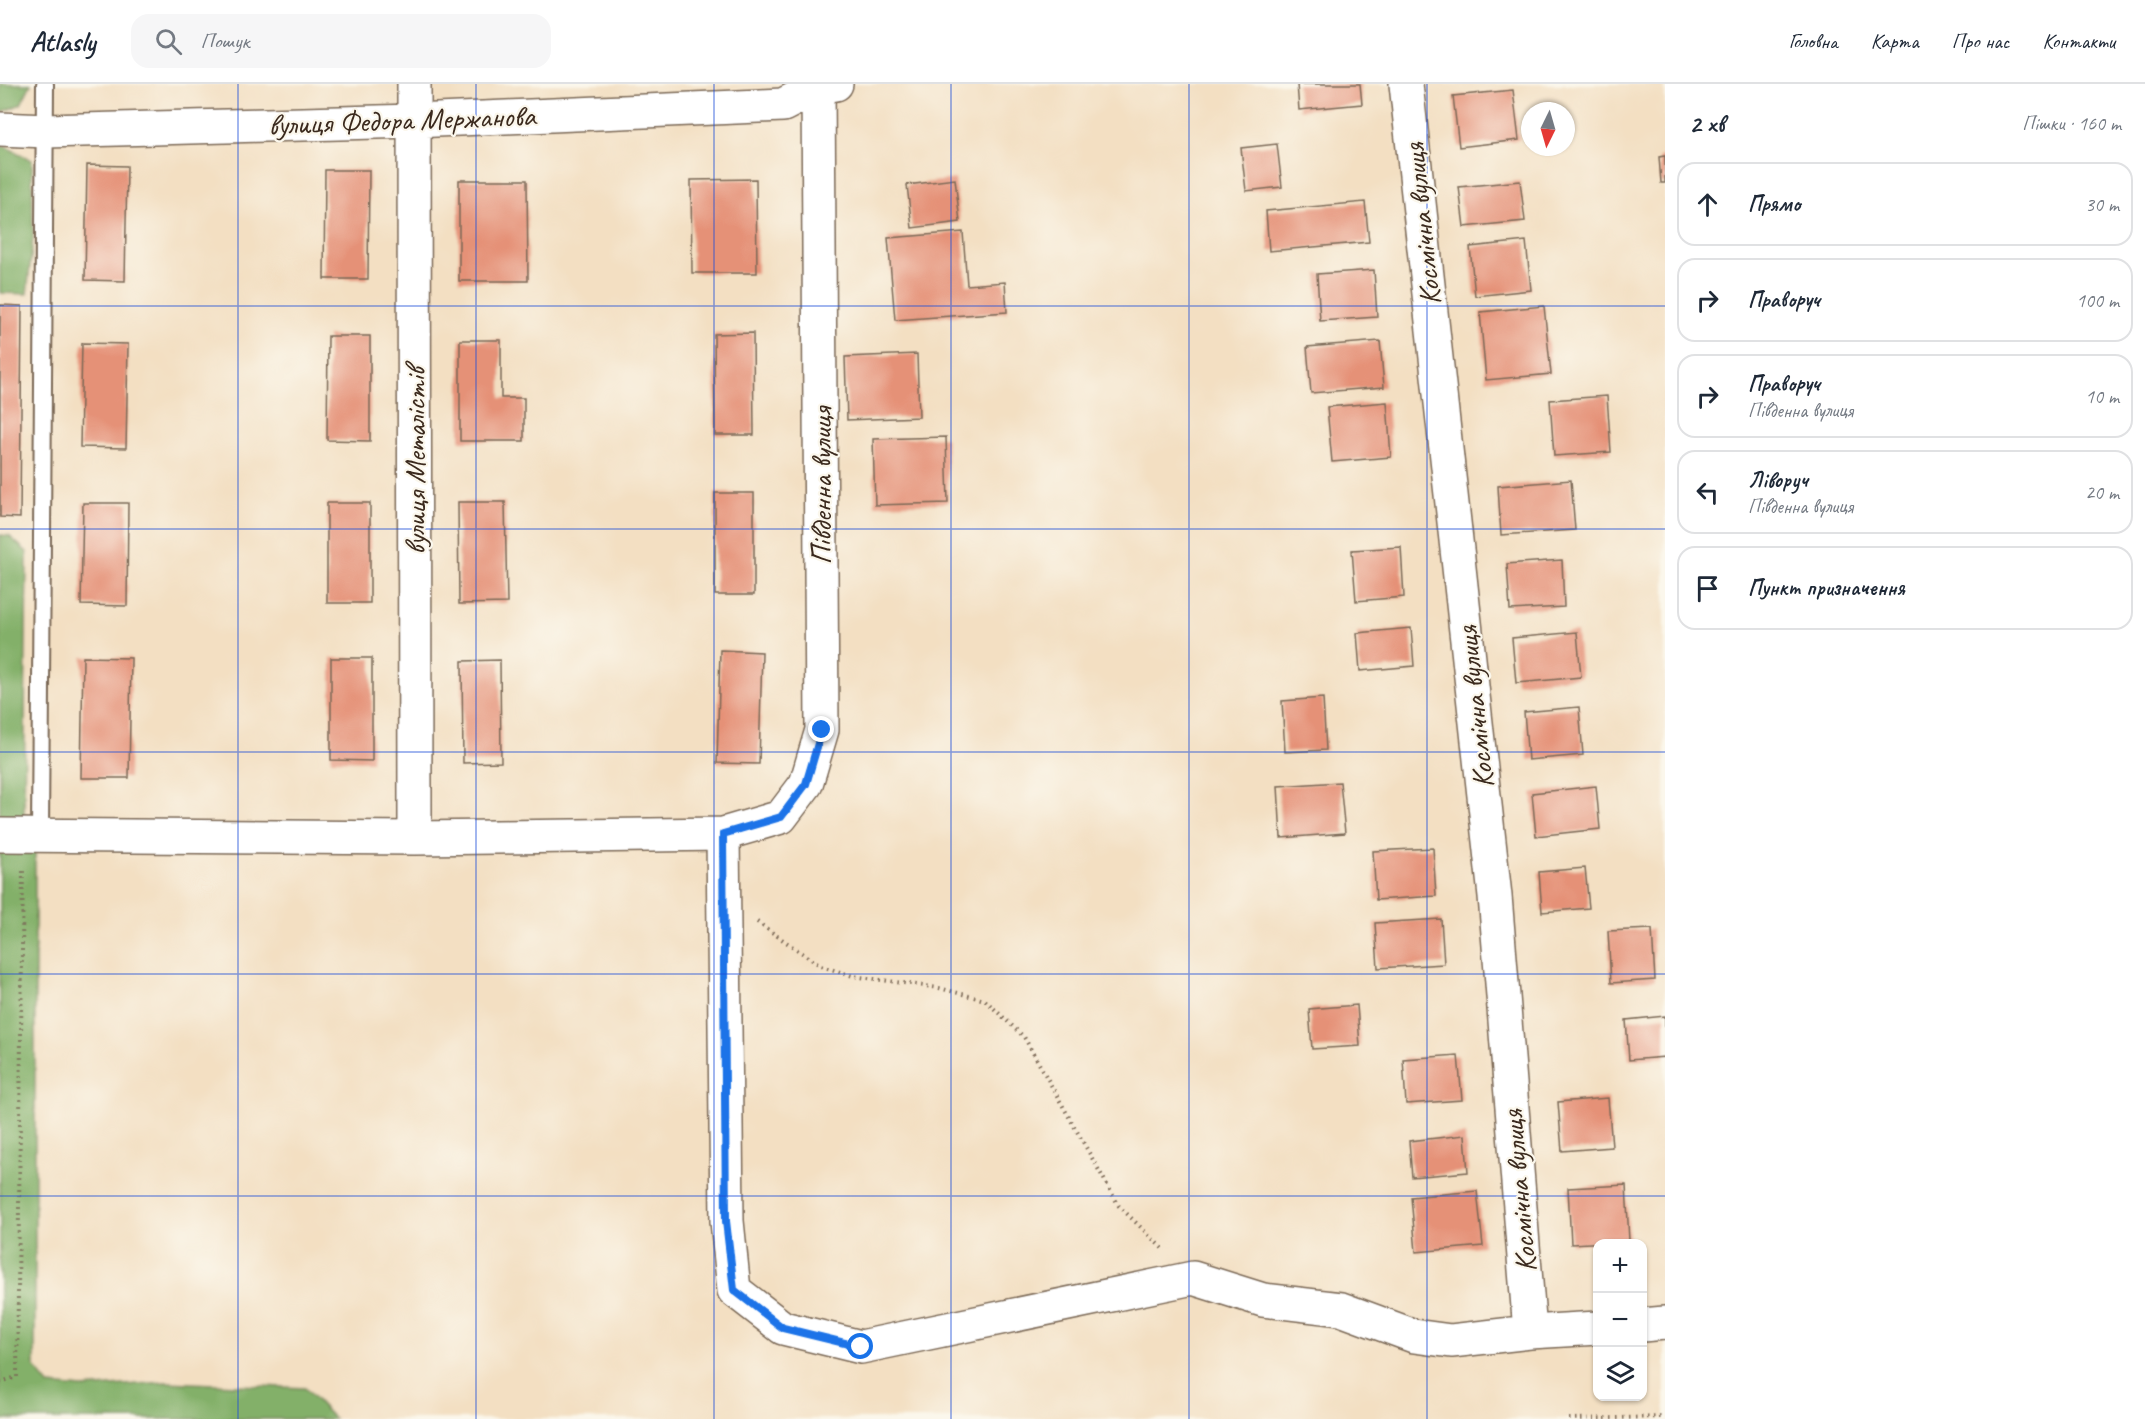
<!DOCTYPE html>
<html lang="uk">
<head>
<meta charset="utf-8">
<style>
  :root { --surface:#fff; --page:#f6f6f7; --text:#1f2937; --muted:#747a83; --line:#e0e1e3 }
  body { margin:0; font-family:Caveat,sans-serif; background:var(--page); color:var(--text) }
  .controls { position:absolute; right:18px; bottom:18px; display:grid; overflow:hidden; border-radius:12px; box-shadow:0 2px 4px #0004 }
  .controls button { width:54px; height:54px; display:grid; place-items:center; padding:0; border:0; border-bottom:2px solid var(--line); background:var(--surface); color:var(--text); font:30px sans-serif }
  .compass { position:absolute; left:1521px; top:18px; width:54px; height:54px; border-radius:50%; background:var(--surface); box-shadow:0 2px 4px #0004; rotate:185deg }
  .stop { position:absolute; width:18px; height:18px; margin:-14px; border:4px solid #1a73e8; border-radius:50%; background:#fff }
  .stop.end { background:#1a73e8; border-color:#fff; box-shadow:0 2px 6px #0008 }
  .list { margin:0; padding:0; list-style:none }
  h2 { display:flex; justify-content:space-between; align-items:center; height:78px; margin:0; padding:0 24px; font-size:26px }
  h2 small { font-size:20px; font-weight:400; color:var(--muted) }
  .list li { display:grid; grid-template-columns:39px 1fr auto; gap:18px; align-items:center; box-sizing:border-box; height:84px; margin:0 12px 12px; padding:0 12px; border:2px solid var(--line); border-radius:18px }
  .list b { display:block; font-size:22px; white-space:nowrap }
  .list p { margin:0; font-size:20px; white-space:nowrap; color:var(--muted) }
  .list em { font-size:20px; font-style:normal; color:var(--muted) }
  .icon { flex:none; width:33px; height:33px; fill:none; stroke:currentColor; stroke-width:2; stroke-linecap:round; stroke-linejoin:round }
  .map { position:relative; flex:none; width:1665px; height:1335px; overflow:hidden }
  header { display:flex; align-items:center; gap:36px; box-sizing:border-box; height:84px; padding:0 30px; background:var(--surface); border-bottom:2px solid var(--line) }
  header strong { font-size:28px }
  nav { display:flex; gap:33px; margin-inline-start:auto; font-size:21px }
  .search { width:420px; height:54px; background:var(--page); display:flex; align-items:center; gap:15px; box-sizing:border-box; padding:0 21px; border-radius:18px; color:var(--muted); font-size:22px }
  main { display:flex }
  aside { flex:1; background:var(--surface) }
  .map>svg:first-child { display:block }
</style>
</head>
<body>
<header>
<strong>Atlasly</strong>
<div class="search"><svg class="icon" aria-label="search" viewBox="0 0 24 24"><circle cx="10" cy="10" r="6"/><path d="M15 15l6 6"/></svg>Пошук</div>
<nav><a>Головна</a><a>Карта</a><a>Про нас</a><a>Контакти</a></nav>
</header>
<main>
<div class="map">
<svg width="1665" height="1335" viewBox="0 0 1665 1335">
  <rect width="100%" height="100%" fill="#fbf7ec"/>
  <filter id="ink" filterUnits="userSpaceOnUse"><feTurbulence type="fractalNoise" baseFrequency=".0167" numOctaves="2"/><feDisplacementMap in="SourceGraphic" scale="12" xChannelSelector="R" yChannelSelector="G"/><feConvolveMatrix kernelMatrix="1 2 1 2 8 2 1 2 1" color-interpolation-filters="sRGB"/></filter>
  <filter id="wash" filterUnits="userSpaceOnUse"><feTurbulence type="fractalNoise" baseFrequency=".008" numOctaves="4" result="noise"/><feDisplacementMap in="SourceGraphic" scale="24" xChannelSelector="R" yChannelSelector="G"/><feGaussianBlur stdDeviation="1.35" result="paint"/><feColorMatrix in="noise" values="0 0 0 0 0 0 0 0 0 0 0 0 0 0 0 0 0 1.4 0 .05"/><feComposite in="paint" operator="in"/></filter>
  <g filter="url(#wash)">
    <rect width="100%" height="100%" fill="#f3dfc2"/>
    <path fill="#83b069" stroke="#5f6d44" stroke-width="1.5" d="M0 0H31L21 20 0 29Z
      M0 60 32 76 33 154 27 210 0 209Z
      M0 451 9 452 27 468 24 731 35 760V1284L49 1301 83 1304 166 1298 305 1304 334 1335H0Z"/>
    <g id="blocks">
      <path fill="#e59177" d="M1297 0H1360L1362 20 1299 26Z
        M1513 6 1519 56 1459 63 1453 12Z
        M1277 60 1282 103 1246 107 1241 64Z
        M1665 72V99H1661L1659 73Z
        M87 81 127 82 125 197 85 196Z
        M325 86H369L368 195H324Z
        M756 95 757 189H692L691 96Z
        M955 95 960 138 912 144 907 101Z
        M459 96H527L528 197H459Z
        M1520 97 1525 137 1464 143 1459 103Z
        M1365 118 1369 158 1269 167 1266 127Z
        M963 148 967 201 1005 198 1007 228 895 236 888 154Z
        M1526 157 1531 206 1475 212 1470 163Z
        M1374 186 1377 233 1320 237 1317 190Z
        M0 221 22 222 20 434 0 433Z
        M1544 222 1551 290 1486 296 1480 228Z
        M753 249 754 351H715L714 250Z
        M328 252H370V357L327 356Z
        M460 256H501V314H524V357H460Z
        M1380 257 1384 303 1311 309 1307 263Z
        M82 259 128 260 126 364 80 363Z
        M917 270 919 333 847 336 845 273Z
        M1607 312 1611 368 1554 372 1550 316Z
        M1387 318 1391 373 1332 378 1327 323Z
        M946 353 948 419 875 421 873 355Z
        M1571 396 1575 446 1501 451 1498 402Z
        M715 409H754V511H715Z
        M458 418H505L507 519 459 520Z
        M83 419H128L127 522 81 521Z
        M327 419H370V519H327Z
        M1401 463 1404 513 1356 517 1352 466Z
        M1562 476 1564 523 1510 526 1507 480Z
        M1411 544 1414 582 1360 587 1357 549Z
        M1577 548 1581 593 1516 599 1512 554Z
        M720 566 762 568 759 680 717 679Z
        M83 573 131 574 129 694H81Z
        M331 574H372V677L331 676Z
        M500 576 501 678 463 679 462 577Z
        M1323 614 1326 666 1285 668 1282 617Z
        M1579 623 1583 671 1528 676 1524 628Z
        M1340 698 1345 749 1281 754 1278 702Z
        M1596 702 1600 745 1536 752 1532 709Z
        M1433 764 1436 812 1376 816 1373 767Z
        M1585 784 1589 824 1542 828 1539 788Z
        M1441 835 1444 880 1378 884 1375 839Z
        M1652 845 1655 896 1611 899 1608 847Z
        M1357 921 1360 962 1312 965 1309 925Z
        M1665 932V973L1629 976 1626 936Z
        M1458 971 1462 1016 1406 1020 1403 975Z
        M1608 1014 1612 1063 1562 1067 1558 1018Z
        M1465 1051 1468 1088 1412 1093 1409 1057Z
        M1626 1101 1629 1157 1571 1160 1568 1104Z
        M1477 1107 1483 1162 1416 1168 1411 1113Z"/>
    </g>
  </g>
  <g filter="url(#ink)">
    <use href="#blocks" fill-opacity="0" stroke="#7b6957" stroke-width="1.5"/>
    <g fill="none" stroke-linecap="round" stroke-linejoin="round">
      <defs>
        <path id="service" d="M40 751 45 0"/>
        <path id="minor" d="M414 0 415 754
          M1406 0 1495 812 1530 1248
          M0 45 46 47 414 37 783 21 818 3 836 0
          M723 750 727 1137 734 1206 783 1244 861 1263 1193 1194 1263 1216 1341 1225 1414 1252 1451 1257 1530 1248 1598 1244
          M0 751 415 754 723 750 781 733 806 700 822 646 818 0
          M1642 1241 1665 1239"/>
      </defs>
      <use href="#service" stroke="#7b6957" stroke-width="20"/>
      <use href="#minor" stroke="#7b6957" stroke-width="36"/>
      <path stroke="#7b6957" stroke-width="4" stroke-dasharray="1.5 4.5" stroke-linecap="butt" d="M757 838 821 882 853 892 939 904 985 916 1024 953 1119 1122 1164 1166
        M0 1298 17 1293 23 783
        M1569 1335 1665 1333"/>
      <use href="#service" stroke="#fff" stroke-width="16"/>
      <use href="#minor" stroke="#fff" stroke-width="33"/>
    </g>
  </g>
  <g fill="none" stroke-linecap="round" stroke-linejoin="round" filter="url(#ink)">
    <path stroke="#1a73e8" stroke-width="8" d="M822 646 806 700 781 733 723 750 726 1137 734 1206 783 1244 861 1263"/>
  </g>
  <path fill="none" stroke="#1d4ed8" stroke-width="1.5" stroke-opacity="0.55" d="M238 0V1335M476 0V1335M714 0V1335M951 0V1335M1189 0V1335M1427 0V1335M0 222H1665M0 445H1665M0 668H1665M0 890H1665M0 1112H1665"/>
  <g text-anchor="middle" stroke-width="4.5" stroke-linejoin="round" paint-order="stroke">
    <g font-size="30" fill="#3b2a1e" stroke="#fbf7ec">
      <text transform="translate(402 36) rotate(-2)" y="10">вулиця Федора Мержанова</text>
      <text transform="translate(1422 140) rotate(-96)" y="10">Космічна вулиця</text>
      <text transform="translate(415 377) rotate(-90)" y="10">вулиця Металістів</text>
      <text transform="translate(821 402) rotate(-90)" y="10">Південна вулиця</text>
      <text transform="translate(1475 623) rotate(-96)" y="10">Космічна вулиця</text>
      <text transform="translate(1519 1107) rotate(-95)" y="10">Космічна вулиця</text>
    </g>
  </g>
</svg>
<div class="controls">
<button>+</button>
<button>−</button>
<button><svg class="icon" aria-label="layers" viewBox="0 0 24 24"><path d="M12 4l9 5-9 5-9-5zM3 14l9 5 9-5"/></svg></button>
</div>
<svg class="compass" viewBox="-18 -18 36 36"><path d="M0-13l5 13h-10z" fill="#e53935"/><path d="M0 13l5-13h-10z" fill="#747a83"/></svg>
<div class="stop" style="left:861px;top:1263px"></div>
<div class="stop end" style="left:822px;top:646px"></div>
</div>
<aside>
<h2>2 хв<small>Пішки · 160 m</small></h2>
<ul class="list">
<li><svg class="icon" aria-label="ahead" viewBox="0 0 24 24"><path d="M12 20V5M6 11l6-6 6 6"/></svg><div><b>Прямо</b></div><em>30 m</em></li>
<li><svg class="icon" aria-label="right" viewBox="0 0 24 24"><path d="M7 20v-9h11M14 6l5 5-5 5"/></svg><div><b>Праворуч</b></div><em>100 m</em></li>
<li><svg class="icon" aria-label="right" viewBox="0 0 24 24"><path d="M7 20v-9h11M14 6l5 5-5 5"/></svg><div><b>Праворуч</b><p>Південна вулиця</p></div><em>10 m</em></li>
<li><svg class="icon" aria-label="left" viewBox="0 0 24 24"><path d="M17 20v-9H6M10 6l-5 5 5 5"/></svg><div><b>Ліворуч</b><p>Південна вулиця</p></div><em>20 m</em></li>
<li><svg class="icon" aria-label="arrive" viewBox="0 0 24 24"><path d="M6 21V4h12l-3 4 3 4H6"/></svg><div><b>Пункт призначення</b></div></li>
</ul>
</aside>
</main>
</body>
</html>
